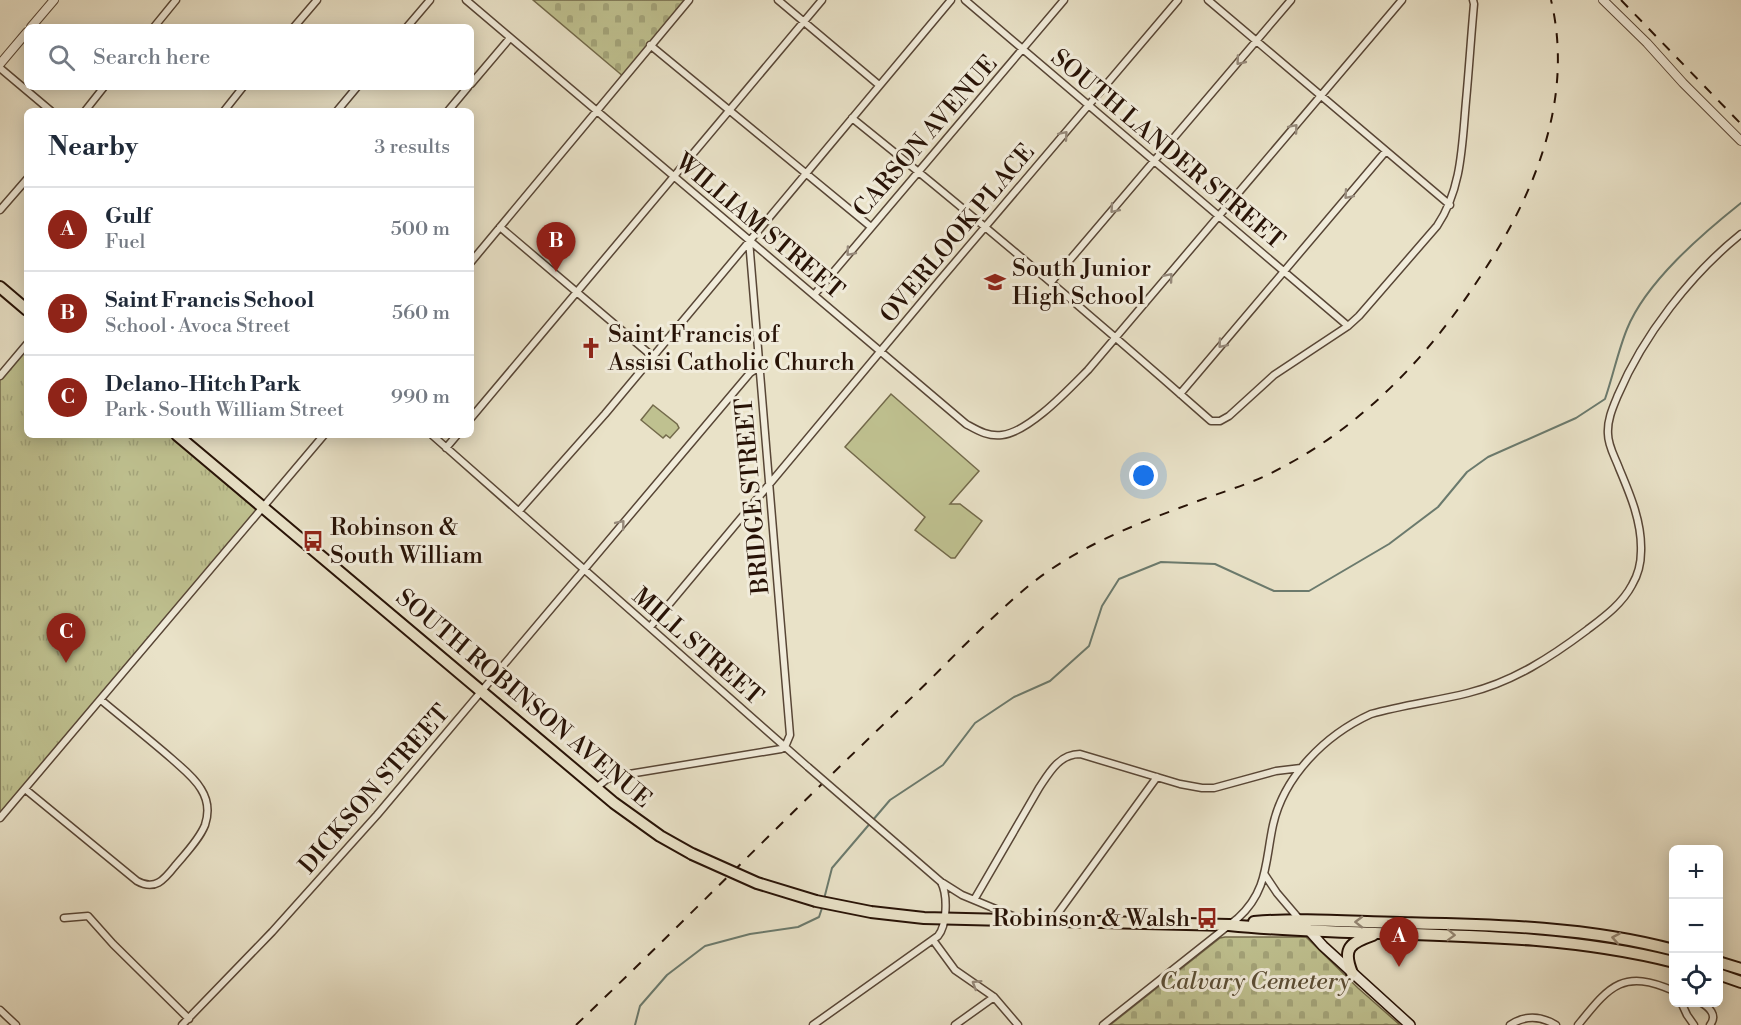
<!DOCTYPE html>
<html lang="en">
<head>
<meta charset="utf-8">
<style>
  :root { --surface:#fff; --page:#f2f2f3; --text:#1f2937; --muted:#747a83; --line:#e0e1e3; --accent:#8f2418 }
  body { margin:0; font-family:"Libre Bodoni",serif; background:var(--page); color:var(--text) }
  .controls { position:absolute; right:18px; bottom:18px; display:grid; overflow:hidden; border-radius:9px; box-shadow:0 3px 15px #0003 }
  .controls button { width:54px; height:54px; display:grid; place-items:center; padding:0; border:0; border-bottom:2px solid var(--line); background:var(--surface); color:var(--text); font:30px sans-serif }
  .you { position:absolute; left:1144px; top:476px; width:21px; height:21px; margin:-15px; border:4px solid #fff; border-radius:50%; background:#1a73e8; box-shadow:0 0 0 9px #1a73e833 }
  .badge { display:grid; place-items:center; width:39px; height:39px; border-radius:50%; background:var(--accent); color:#fff; font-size:20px; font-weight:700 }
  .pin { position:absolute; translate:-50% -50px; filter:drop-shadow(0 2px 3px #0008) }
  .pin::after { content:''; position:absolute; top:32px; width:21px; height:18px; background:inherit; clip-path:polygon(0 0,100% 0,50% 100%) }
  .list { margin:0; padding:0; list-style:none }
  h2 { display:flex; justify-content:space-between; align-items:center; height:78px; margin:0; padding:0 24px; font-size:26px }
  h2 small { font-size:20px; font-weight:400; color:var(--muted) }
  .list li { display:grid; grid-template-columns:39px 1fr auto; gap:18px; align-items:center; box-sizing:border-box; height:84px; padding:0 24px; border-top:2px solid var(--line) }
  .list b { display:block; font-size:22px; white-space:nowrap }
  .list p { margin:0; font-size:20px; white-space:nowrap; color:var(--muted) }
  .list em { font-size:20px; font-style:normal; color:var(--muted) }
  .icon { flex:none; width:33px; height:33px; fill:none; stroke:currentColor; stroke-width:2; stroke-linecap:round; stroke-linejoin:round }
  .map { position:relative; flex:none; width:1741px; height:1025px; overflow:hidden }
  .search { position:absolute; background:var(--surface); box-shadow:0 3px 15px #0003; left:24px; top:24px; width:450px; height:66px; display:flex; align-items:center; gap:15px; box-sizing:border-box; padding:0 21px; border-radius:9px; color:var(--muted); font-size:22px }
  .panel { position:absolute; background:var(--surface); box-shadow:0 3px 15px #0003; left:24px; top:108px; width:450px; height:330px; border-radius:9px }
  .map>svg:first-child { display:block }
</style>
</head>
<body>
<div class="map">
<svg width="1741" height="1025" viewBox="0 0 1741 1025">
  <defs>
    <pattern id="cemetery-stones" width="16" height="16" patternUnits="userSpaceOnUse" patternTransform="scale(1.5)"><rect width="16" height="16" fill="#bfc190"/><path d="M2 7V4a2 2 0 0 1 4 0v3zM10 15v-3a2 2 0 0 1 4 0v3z" fill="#a4a57b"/></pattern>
    <pattern id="park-tufts" width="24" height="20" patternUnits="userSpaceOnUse" patternTransform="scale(1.5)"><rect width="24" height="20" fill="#bfc190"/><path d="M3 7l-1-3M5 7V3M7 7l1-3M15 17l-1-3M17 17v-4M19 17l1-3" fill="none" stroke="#a4a57b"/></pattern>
  </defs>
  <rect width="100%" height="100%" fill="#e9e2c8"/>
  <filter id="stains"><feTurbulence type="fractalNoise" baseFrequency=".00333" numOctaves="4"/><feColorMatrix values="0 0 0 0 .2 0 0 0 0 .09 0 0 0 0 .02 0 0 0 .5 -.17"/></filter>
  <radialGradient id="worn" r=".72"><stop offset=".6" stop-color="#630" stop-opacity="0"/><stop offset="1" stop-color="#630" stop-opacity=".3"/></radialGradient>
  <path fill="#bfc190" stroke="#736a4b" stroke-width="1.5" d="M891 394 979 471 950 504H960L982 521 955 558H951L915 530 925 517 845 447Z
    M653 405 677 424 679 428 670 438 666 435 663 438 641 420Z"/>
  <path fill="url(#cemetery-stones)" stroke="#736a4b" stroke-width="1.5" d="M533 0H690L624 77Z
    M1225 937H1306L1358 988 1400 1025H1110L1220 938Z"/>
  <path fill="url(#park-tufts)" stroke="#736a4b" stroke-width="1.5" d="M27 346V435H177L263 506 0 820V378Z"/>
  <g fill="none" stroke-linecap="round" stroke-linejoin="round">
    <path stroke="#6b7a6d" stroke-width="2" d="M824 899 832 868 890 800 943 765 975 723 1014 697 1050 681 1089 646 1102 606 1119 579 1161 562 1215 564 1274 591H1309L1389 544 1438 507 1467 472 1488 457 1576 418 1605 399C1613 376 1618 351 1627 329 1646 282 1702 234 1741 203
      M635 1025 640 1006 667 975 705 946 750 934 798 927 819 917 823 905"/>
    <defs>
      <path id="minor" d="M466 0 966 424C977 430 988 437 1002 435 1029 432 1068 390 1088 370L1402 0
        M778 0 879 85
        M965 0 1348 326
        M1208 0 1450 205
        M154 27 176 0
        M294 27 317 0
        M407 27 430 0
        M650 45 871 227
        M0 68 51 111
        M471 84 510 38
        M85 111 104 87
        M224 111 243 87
        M337 111 357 87
        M448 111 468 87
        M852 118C974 216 1093 317 1211 421H1220L1229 416 1274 375 1348 326 1359 316 1437 226C1462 189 1462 145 1466 101 1469 69 1471 37 1474 4L1473 0
        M0 210 27 179
        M500 227 652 356
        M471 262 689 0
        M1051 282 1291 0
        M814 295 1064 0
        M0 376 27 344
        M1180 394 1386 151
        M471 418 822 0
        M432 435 808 767
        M446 448 457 435
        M519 511 605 414 951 0
        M650 627 940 280 1178 0
        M596 788 607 779 623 775 781 749 785 747 790 735 749 240
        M25 789 137 881C155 891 164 880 175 866 185 854 199 840 205 825 209 813 208 800 201 789 194 777 183 769 172 759 149 739 125 720 101 700
        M0 818 324 435
        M1265 875 1277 893 1300 920
        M943 883 962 895 1015 917
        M974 900 1039 788C1049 773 1059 754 1080 754L1180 784 1202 788H1214L1276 771 1301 768
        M64 918 88 916 113 944 189 1019
        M1053 920 1157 777
        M933 940 955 970 994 997 1018 1025
        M1681 1002 1687 1015 1694 1025
        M1700 1002C1709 1007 1718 1015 1710 1025
        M0 1010 16 1025
        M182 1025 272 932 377 815 750 373 759 367
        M813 1025 938 936C947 925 948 895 941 882
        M955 1025 994 997
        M1103 1025 1238 918C1268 891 1265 862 1273 825 1284 776 1325 735 1371 714 1403 705 1436 701 1468 693 1513 682 1551 657 1587 630 1604 617 1622 604 1632 585 1638 575 1641 563 1641 551 1642 522 1630 494 1619 468 1615 457 1608 446 1608 434 1607 420 1613 407 1618 395 1643 336 1691 274 1741 234
        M1510 1025C1525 1015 1541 1016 1556 1025
        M1578 1025C1609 987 1622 968 1674 991"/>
      <path id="tertiary" d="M1603 0 1647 43 1683 83 1741 141
        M31 27 54 0
        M0 64 27 32"/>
      <path id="secondary" d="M1306 927 1323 946 1410 1025"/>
      <path id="trunk" d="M0 287 27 310
        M177 435 614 803 660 836 692 854
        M816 901 871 912 924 918 1229 925C1377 940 1528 925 1674 962
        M1254 922C1302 918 1352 922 1400 923 1492 925 1584 926 1674 950
        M1718 962 1741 969
        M1352 973C1342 948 1350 943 1373 935
        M1718 974 1741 982"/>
    </defs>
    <use href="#minor" stroke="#584636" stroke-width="9"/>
    <use href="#tertiary" stroke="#584636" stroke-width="10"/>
    <use href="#secondary" stroke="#271206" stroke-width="12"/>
    <use href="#trunk" stroke="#271206" stroke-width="14"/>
    <use href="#minor" stroke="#f1ecdb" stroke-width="6"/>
    <use href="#tertiary" stroke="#f1ecdb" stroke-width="8"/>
    <use href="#secondary" stroke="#f1ecdb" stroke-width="9"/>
    <use href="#trunk" stroke="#e9e2c8" stroke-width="10"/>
    <path stroke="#271206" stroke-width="2" stroke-dasharray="10 10" stroke-linecap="butt" d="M1621 0 1741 124
      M576 1025C687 919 795 808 907 702 947 664 988 619 1031 584 1077 547 1136 524 1190 504 1221 492 1252 484 1281 468 1363 425 1428 357 1478 280 1533 198 1575 101 1551 0"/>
    <defs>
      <path id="minor-bridge" d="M808 767 941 882"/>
      <path id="trunk-bridge" d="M692 854 757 883 816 901"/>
    </defs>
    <use href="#minor-bridge" stroke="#584636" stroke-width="9" stroke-linecap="butt"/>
    <use href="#trunk-bridge" stroke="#271206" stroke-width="14" stroke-linecap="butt"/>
    <use href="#minor-bridge" stroke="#f1ecdb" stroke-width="6"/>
    <use href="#trunk-bridge" stroke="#e9e2c8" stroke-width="10"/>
  </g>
  <defs><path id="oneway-chevron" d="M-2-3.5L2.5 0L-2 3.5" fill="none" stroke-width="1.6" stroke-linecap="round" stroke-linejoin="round" transform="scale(1.5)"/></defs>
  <g stroke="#968a7b">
    <use href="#oneway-chevron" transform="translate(1240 61) rotate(130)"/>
    <use href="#oneway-chevron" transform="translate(1294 128) rotate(-50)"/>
    <use href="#oneway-chevron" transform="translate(1064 135) rotate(-49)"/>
    <use href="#oneway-chevron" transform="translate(1348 195) rotate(131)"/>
    <use href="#oneway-chevron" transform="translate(1114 209) rotate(131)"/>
    <use href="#oneway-chevron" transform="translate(850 252) rotate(130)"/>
    <use href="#oneway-chevron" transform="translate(1169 277) rotate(-50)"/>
    <use href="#oneway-chevron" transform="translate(1222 344) rotate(130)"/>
    <use href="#oneway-chevron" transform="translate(621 524) rotate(-50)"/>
    <use href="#oneway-chevron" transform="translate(976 984) rotate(-148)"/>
  </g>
  <g stroke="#928471">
    <use href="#oneway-chevron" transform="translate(1359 922) rotate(-179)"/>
    <use href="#oneway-chevron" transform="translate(1451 935) rotate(2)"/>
    <use href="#oneway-chevron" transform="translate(1616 938) rotate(-170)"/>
  </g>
  <defs>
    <symbol id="school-bare" viewBox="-9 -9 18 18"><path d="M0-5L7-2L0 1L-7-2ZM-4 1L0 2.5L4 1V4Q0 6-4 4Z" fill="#8f2418" stroke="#f1ecdb" stroke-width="2.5" paint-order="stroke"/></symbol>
    <symbol id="church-bare" viewBox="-9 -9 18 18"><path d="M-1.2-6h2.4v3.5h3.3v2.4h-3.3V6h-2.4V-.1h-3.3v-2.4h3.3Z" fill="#8f2418" stroke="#f1ecdb" stroke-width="2.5" paint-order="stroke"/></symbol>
    <symbol id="bus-bare" viewBox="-9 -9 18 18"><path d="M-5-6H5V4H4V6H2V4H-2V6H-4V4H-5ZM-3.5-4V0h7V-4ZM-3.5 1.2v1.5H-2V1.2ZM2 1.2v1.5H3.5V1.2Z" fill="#8f2418" stroke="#f1ecdb" stroke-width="2.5" paint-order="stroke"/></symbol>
  </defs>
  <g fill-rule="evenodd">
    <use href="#school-bare" x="980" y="267" width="30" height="30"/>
    <use href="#church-bare" x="576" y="333" width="30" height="30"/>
    <use href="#bus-bare" x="298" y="526" width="30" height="30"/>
    <use href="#bus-bare" x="1192" y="903" width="30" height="30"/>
  </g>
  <g text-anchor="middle" stroke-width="6" stroke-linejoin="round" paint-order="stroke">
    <g font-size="24" fill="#271206" stroke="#f1ecdb">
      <text transform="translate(925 136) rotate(-49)" y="8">CARSON AVENUE</text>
      <text transform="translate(1168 149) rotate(40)" y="8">SOUTH LANDER STREET</text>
      <text transform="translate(760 226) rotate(40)" y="8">WILLIAM STREET</text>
      <text transform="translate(957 233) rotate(-50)" y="8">OVERLOOK PLACE</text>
      <text transform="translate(752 496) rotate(-95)" y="8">BRIDGE STREET</text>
      <text transform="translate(698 646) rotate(41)" y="8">MILL STREET</text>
      <text transform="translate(524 698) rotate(40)" y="8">SOUTH ROBINSON AVENUE</text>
      <text transform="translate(374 789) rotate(-49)" y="8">DICKSON STREET</text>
    </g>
    <g font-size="24" fill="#271206" stroke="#f1ecdb" text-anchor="start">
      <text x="1012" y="276">South Junior<tspan x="1012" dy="28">High School</tspan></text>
      <text x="608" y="342">Saint Francis of<tspan x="608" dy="28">Assisi Catholic Church</tspan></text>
      <text x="330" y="535">Robinson &amp;<tspan x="330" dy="28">South William</tspan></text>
      <text x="1190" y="926" text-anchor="end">Robinson &amp; Walsh</text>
    </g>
    <g font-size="24" font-style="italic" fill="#5c4f36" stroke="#f1ecdb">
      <text x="1255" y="989">Calvary Cemetery</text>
    </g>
  </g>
  <rect width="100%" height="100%" filter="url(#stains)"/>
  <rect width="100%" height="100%" fill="url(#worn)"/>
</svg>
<div class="controls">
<button>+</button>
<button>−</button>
<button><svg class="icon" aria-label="locate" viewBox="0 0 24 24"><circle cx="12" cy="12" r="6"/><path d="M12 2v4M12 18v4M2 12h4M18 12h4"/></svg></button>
</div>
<div class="you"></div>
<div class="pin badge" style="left:1399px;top:967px">A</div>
<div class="pin badge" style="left:556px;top:272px">B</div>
<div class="pin badge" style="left:66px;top:663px">C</div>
<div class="search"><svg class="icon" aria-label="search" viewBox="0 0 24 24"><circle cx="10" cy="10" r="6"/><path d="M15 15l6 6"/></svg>Search here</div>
<section class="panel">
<h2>Nearby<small>3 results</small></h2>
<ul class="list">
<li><span class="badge">A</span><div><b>Gulf</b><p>Fuel</p></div><em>500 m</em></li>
<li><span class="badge">B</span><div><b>Saint Francis School</b><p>School · Avoca Street</p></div><em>560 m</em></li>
<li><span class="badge">C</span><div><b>Delano-Hitch Park</b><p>Park · South William Street</p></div><em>990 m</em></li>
</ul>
</section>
</div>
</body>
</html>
